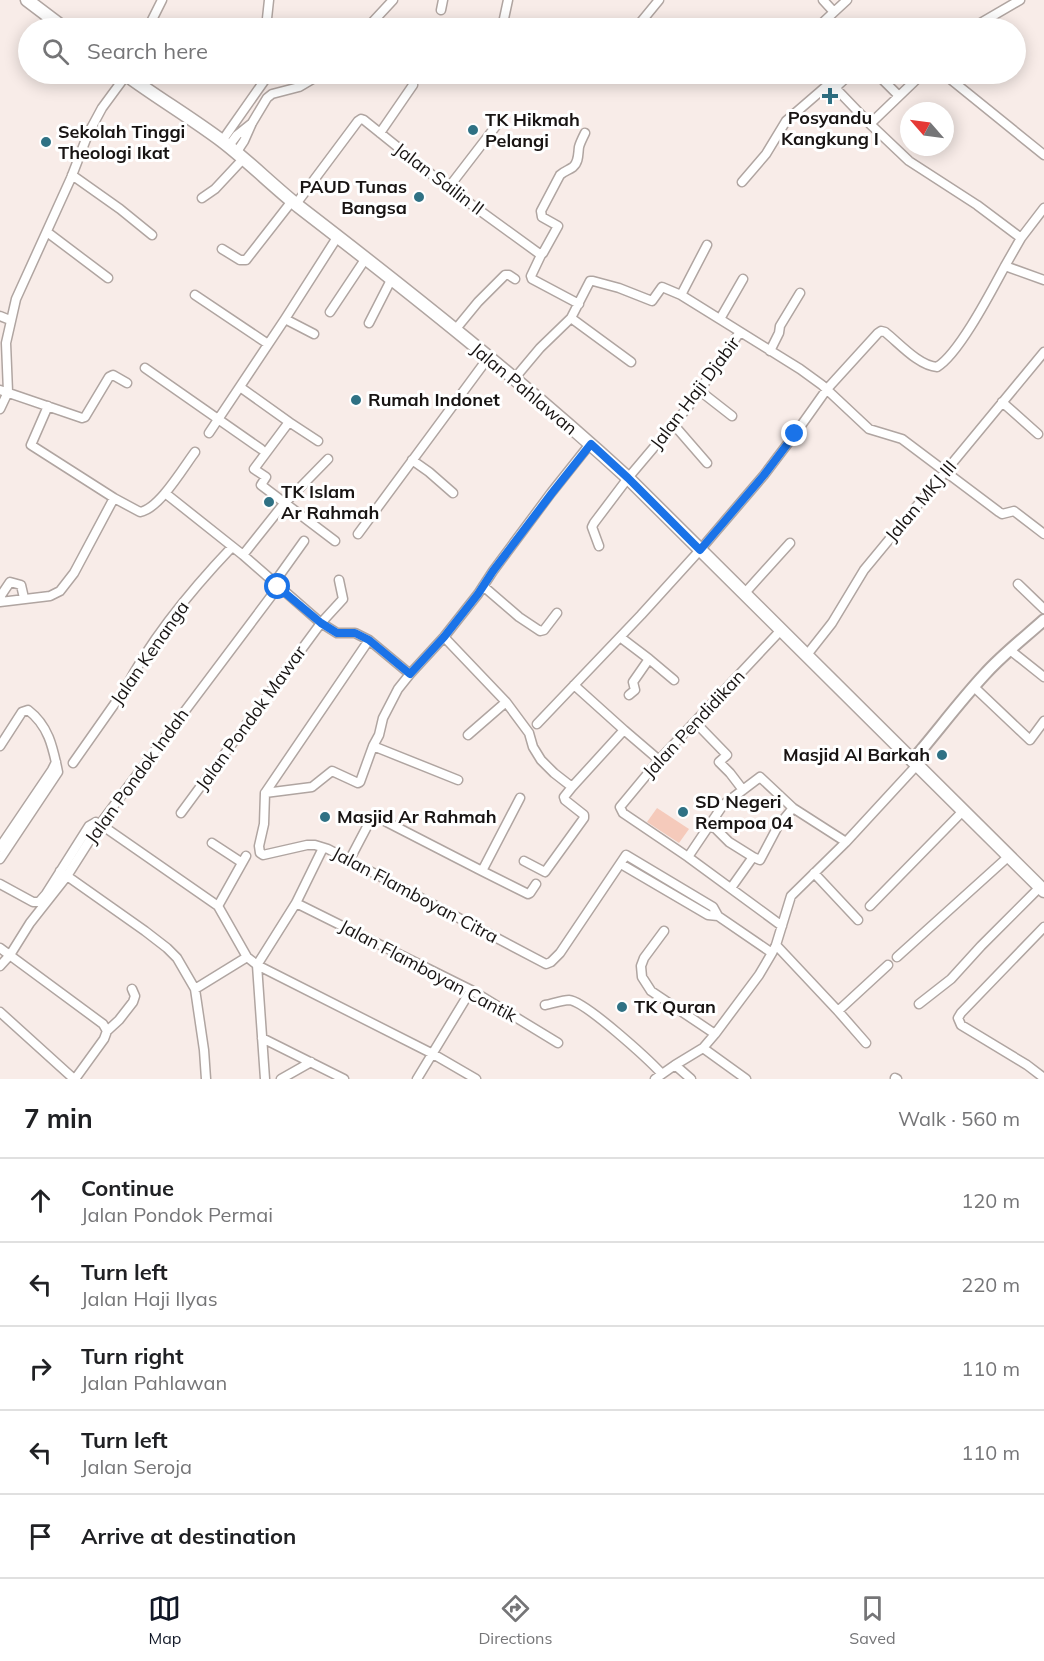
<!DOCTYPE html>
<html lang="en">
<head>
<meta charset="utf-8">
<style>
  :root { --surface:#fff; --page:#f6f6f6; --text:#202124; --muted:#757577; --line:#e0e0e0; --accent:#111827 }
  body { margin:0; font-family:Mulish,sans-serif; background:var(--page); color:var(--text) }
  .compass { position:absolute; left:900px; top:102px; width:54px; height:54px; border-radius:50%; background:var(--surface); box-shadow:0 3px 15px #0003; rotate:298deg }
  .stop { position:absolute; width:18px; height:18px; margin:-14px; border:4px solid #1a73e8; border-radius:50%; background:#fff }
  .stop.end { background:#1a73e8; border-color:#fff; box-shadow:0 2px 6px #0008 }
  .list { margin:0; padding:0; list-style:none }
  h2 { display:flex; justify-content:space-between; align-items:center; height:78px; margin:0; padding:0 24px; font-size:26px }
  h2 small { font-size:20px; font-weight:400; color:var(--muted) }
  .list li { display:grid; grid-template-columns:39px 1fr auto; gap:18px; align-items:center; box-sizing:border-box; height:84px; padding:0 24px; border-top:2px solid var(--line) }
  .list b { display:block; font-size:22px; white-space:nowrap }
  .list p { margin:0; font-size:20px; white-space:nowrap; color:var(--muted) }
  .list em { font-size:20px; font-style:normal; color:var(--muted) }
  .icon { flex:none; width:33px; height:33px; fill:none; stroke:currentColor; stroke-width:2; stroke-linecap:round; stroke-linejoin:round }
  .map { position:relative; flex:none; width:1044px; height:1079px; overflow:hidden }
  .search { position:absolute; background:var(--surface); box-shadow:0 3px 15px #0003; left:18px; right:18px; top:18px; height:66px; display:flex; align-items:center; gap:15px; box-sizing:border-box; padding:0 21px; border-radius:33px; color:var(--muted); font-size:22px }
  .sheet { height:498px; background:var(--surface) }
  nav { display:flex; justify-content:space-around; align-items:center; box-sizing:border-box; height:84px; border-top:2px solid var(--line); background:var(--surface); font-size:16px; color:var(--muted) }
  nav a { display:grid; justify-items:center; gap:3px }
  nav .on { color:var(--accent) }
  .map>svg:first-child { display:block }
</style>
</head>
<body>
<div class="map">
<svg width="1044" height="1079" viewBox="0 0 1044 1079">
  <rect width="100%" height="100%" fill="#f8ece8"/>
  <path fill="#f5cabb" d="M657 808 689 829 679 843 647 822Z"/>
  <g fill="none" stroke-linecap="round" stroke-linejoin="round">
    <defs>
      <path id="minor" d="M441 10 443 0
        M834 12 847 0
        M148 28 162 0
        M266 28 269 0
        M367 28 393 0
        M502 28 508 0
        M636 28 659 0
        M817 28 834 12 823 0
        M972 28 1020 0
        M822 74 870 124 909 161 977 205 1021 238 1005 266 1044 280
        M944 74 1044 155
        M882 79 899 96
        M835 88 848 76
        M870 124 922 74
        M380 133 413 85
        M222 141 269 74
        M228 147 237 135 252 123
        M236 153 244 141 252 123 267 98 272 94 299 87 321 74
        M72 175 120 209 152 235
        M742 182 766 154 786 121 830 83
        M449 187 499 122
        M202 198 215 189 243 159
        M296 204 358 121 361 119 364 120 446 186 541 255 531 276 532 279 579 304
        M47 232 108 278
        M1021 238 1044 208
        M222 249 240 260H246L292 201
        M541 255 543 253 558 226 542 217 541 211 560 175C564 171 569 170 573 167 579 162 578 154 579 147 580 143 583 137 585 133
        M195 295 268 344
        M681 295 707 245
        M330 312 366 258
        M0 316 10 320
        M571 318 631 362
        M285 319 314 334
        M720 319 743 279
        M369 323 392 278
        M455 330 478 302 505 275H509L515 279
        M770 351 779 333 780 326 800 293
        M145 368 261 449
        M514 379 540 348 571 318 590 281H593L619 288 652 301 662 287 681 295 800 369 822 385 869 429 902 439 999 512 1002 514 1014 511 1044 534
        M240 387 289 422 254 469 266 477 261 485 335 541
        M0 390 82 418 85 417 109 377 113 375 127 383
        M700 391 732 416
        M1002 402 1038 434
        M48 406 31 445 114 498 140 512C159 509 183 468 195 452
        M0 409 8 392 6 343 16 299 71 178 88 134 102 108 127 74
        M289 422 318 441
        M674 425 707 463
        M209 433 285 319 338 236
        M412 460 429 472 453 493
        M165 493 243 555 321 623 337 633H355L369 640 410 674
        M358 534 488 358
        M599 546 592 527 594 523 628 478 688 407 740 332
        M243 555 282 506 328 459
        M274 583 304 541
        M1018 584 1044 609
        M483 586 519 617 540 631 544 630 557 613
        M744 594 790 543
        M0 597 10 582 21 585 24 598
        M0 602 50 596 60 591 74 573 114 498
        M781 630 659 760 620 807 623 813 688 857 782 926
        M444 637 506 702 529 733 533 747 541 760 554 773 572 787 624 730 574 685
        M620 637 649 659 633 682 635 690 629 695
        M369 640 265 793 264 824 259 846 260 853 263 855 307 845H315L328 849 546 964 551 962 560 953 626 855 713 907 718 916 772 953
        M1010 650 1044 677
        M806 656 832 623 864 570 1044 352
        M649 659 674 680
        M974 687 1030 740 1044 721
        M695 722 727 755 719 762 730 773 743 790
        M537 724 641 615 700 550 764 475 795 434 827 389 878 333 881 331 885 332C899 343 919 366 937 367 959 354 992 290 1005 266
        M624 730 659 760
        M468 735 506 702
        M0 746 22 712 28 710C49 726 53 748 58 772L0 859
        M373 746 458 780
        M73 763 125 689C151 639 193 588 232 547
        M265 793 312 787 332 771 358 783 360 782 373 746 379 735 383 718 398 689 410 674 444 637 478 594 493 571 551 493 590 444
        M181 813 321 623 343 599 339 580
        M100 824 218 906 247 957 257 965 433 1054 476 1079
        M711 824 729 842 753 857
        M212 843 241 862
        M0 847 52 770 56 762
        M688 857 723 805 760 777 793 808 846 842
        M350 859 371 819 375 816 482 871 528 894 530 893 536 884
        M524 861 545 872 584 818V815L565 800 564 797 572 787
        M621 864 708 915 718 916
        M60 871 145 931 167 948 177 958 195 989 204 1050 206 1079
        M482 871 520 798
        M814 873 858 920
        M0 884 33 902H39L46 894 89 826 96 822 100 824
        M731 888 753 857 760 860 778 826 793 808
        M296 903 471 990 558 1043
        M218 906 246 856
        M870 906 963 811
        M1044 927 961 1013 958 1018 961 1025 1027 1065 1044 1078
        M664 931 644 958 641 966 642 977 651 991 715 1034
        M776 945 838 1011 866 1043
        M0 948 103 1024 107 1031
        M897 957 1009 856
        M257 965 296 903 323 848
        M257 965 265 1079
        M0 966 10 955 30 923 67 876 100 824 278 587
        M195 989 247 957
        M919 1004 951 979 981 946 1040 887
        M545 1005C552 1004 562 1000 569 1000 585 1001 649 1060 662 1074
        M838 1011 888 965
        M0 1012 74 1079
        M262 1038 344 1079
        M703 1048 746 1079
        M675 1065 691 1079
        M895 1078 897 1079
        M75 1079 104 1039 107 1031 119 1020 133 1002 135 996 132 989
        M281 1079 311 1062
        M417 1079 471 990
        M655 1079 675 1065 703 1048 715 1034 759 975 772 953 776 945 791 896 846 842 917 765"/>
      <path id="tertiary" d="M912 761C937 732 959 702 985 674 1003 654 1024 638 1044 620"/>
      <path id="secondary" d="M27 0 64 28
        M125 74C156 97 190 117 222 141 248 161 272 185 298 206 411 293 523 382 628 478L1044 891"/>
    </defs>
    <use href="#minor" stroke="#b0a5a1" stroke-width="11"/>
    <use href="#tertiary" stroke="#b0a5a1" stroke-width="14"/>
    <use href="#secondary" stroke="#b0a5a1" stroke-width="15"/>
    <use href="#minor" stroke="#fff" stroke-width="8"/>
    <use href="#tertiary" stroke="#fff" stroke-width="10"/>
    <use href="#secondary" stroke="#fff" stroke-width="12"/>
  </g>
  <g fill="none" stroke-linecap="round" stroke-linejoin="round">
    <path stroke="#1a73e8" stroke-width="8" d="M278 587 321 623 337 633H355L369 640 410 674 444 637 478 594 493 571 552 493 591 444 628 478 700 550 764 475 795 434"/>
  </g>
  <g fill="#2f7184" stroke="#fff" stroke-width="2">
    <path d="M827 87h6v6h6v6h-6v6h-6v-6h-6v-6h6z"/>
    <circle cx="473" cy="130" r="6"/>
    <circle cx="46" cy="142" r="6"/>
    <circle cx="419" cy="197" r="6"/>
    <circle cx="356" cy="400" r="6"/>
    <circle cx="269" cy="502" r="6"/>
    <circle cx="942" cy="755" r="6"/>
    <circle cx="683" cy="812" r="6"/>
    <circle cx="325" cy="817" r="6"/>
    <circle cx="622" cy="1007" r="6"/>
  </g>
  <g text-anchor="middle" stroke-width="6" stroke-linejoin="round" paint-order="stroke">
    <g font-size="18" font-weight="bold" fill="#181413" stroke="#fff" text-anchor="start">
      <text x="830" y="124" text-anchor="middle">Posyandu<tspan x="830" dy="21">Kangkung I</tspan></text>
      <text x="485" y="126">TK Hikmah<tspan x="485" dy="21">Pelangi</tspan></text>
      <text x="58" y="138">Sekolah Tinggi<tspan x="58" dy="21">Theologi Ikat</tspan></text>
      <text x="407" y="193" text-anchor="end">PAUD Tunas<tspan x="407" dy="21">Bangsa</tspan></text>
      <text x="368" y="406">Rumah Indonet</text>
      <text x="281" y="498">TK Islam<tspan x="281" dy="21">Ar Rahmah</tspan></text>
      <text x="930" y="761" text-anchor="end">Masjid Al Barkah</text>
      <text x="695" y="808">SD Negeri<tspan x="695" dy="21">Rempoa 04</tspan></text>
      <text x="337" y="823">Masjid Ar Rahmah</text>
      <text x="634" y="1013">TK Quran</text>
    </g>
    <g font-size="18" fill="#181413" stroke="#fff">
      <text transform="translate(439 179) rotate(37)" y="6">Jalan Sailin II</text>
      <text transform="translate(524 389) rotate(40)" y="6">Jalan Pahlawan</text>
      <text transform="translate(695 393) rotate(-53)" y="6">Jalan Haji Djabir</text>
      <text transform="translate(921 501) rotate(-50)" y="6">Jalan MKJ III</text>
      <text transform="translate(150 653) rotate(-55)" y="6">Jalan Kenanga</text>
      <text transform="translate(251 718) rotate(-54)" y="6">Jalan Pondok Mawar</text>
      <text transform="translate(694 724) rotate(-47)" y="6">Jalan Pendidikan</text>
      <text transform="translate(137 776) rotate(-54)" y="6">Jalan Pondok Indah</text>
      <text transform="translate(415 895) rotate(28)" y="6">Jalan Flamboyan Citra</text>
      <text transform="translate(428 971) rotate(28)" y="6">Jalan Flamboyan Cantik</text>
    </g>
  </g>
</svg>
<svg class="compass" viewBox="-18 -18 36 36"><path d="M0-13l5 13h-10z" fill="#e53935"/><path d="M0 13l5-13h-10z" fill="#757577"/></svg>
<div class="stop" style="left:278px;top:587px"></div>
<div class="stop end" style="left:795px;top:434px"></div>
<div class="search"><svg class="icon" aria-label="search" viewBox="0 0 24 24"><circle cx="10" cy="10" r="6"/><path d="M15 15l6 6"/></svg>Search here</div>
</div>
<section class="sheet">
<h2>7 min<small>Walk · 560 m</small></h2>
<ul class="list">
<li><svg class="icon" aria-label="ahead" viewBox="0 0 24 24"><path d="M12 20V5M6 11l6-6 6 6"/></svg><div><b>Continue</b><p>Jalan Pondok Permai</p></div><em>120 m</em></li>
<li><svg class="icon" aria-label="left" viewBox="0 0 24 24"><path d="M17 20v-9H6M10 6l-5 5 5 5"/></svg><div><b>Turn left</b><p>Jalan Haji Ilyas</p></div><em>220 m</em></li>
<li><svg class="icon" aria-label="right" viewBox="0 0 24 24"><path d="M7 20v-9h11M14 6l5 5-5 5"/></svg><div><b>Turn right</b><p>Jalan Pahlawan</p></div><em>110 m</em></li>
<li><svg class="icon" aria-label="left" viewBox="0 0 24 24"><path d="M17 20v-9H6M10 6l-5 5 5 5"/></svg><div><b>Turn left</b><p>Jalan Seroja</p></div><em>110 m</em></li>
<li><svg class="icon" aria-label="arrive" viewBox="0 0 24 24"><path d="M6 21V4h12l-3 4 3 4H6"/></svg><div><b>Arrive at destination</b></div></li>
</ul>
</section>
<nav>
<a class="on"><svg class="icon" aria-label="map" viewBox="0 0 24 24"><path d="M3 6l6-2 6 2 6-2v14l-6 2-6-2-6 2zM9 4v14M15 6v14"/></svg>Map</a>
<a><svg class="icon" aria-label="directions" viewBox="0 0 24 24"><path d="M12 3l9 9-9 9-9-9zM9 14v-3h6M13 9l2 2-2 2"/></svg>Directions</a>
<a><svg class="icon" aria-label="saved" viewBox="0 0 24 24"><path d="M7 4h10v16l-5-4-5 4z"/></svg>Saved</a>
</nav>
</body>
</html>
